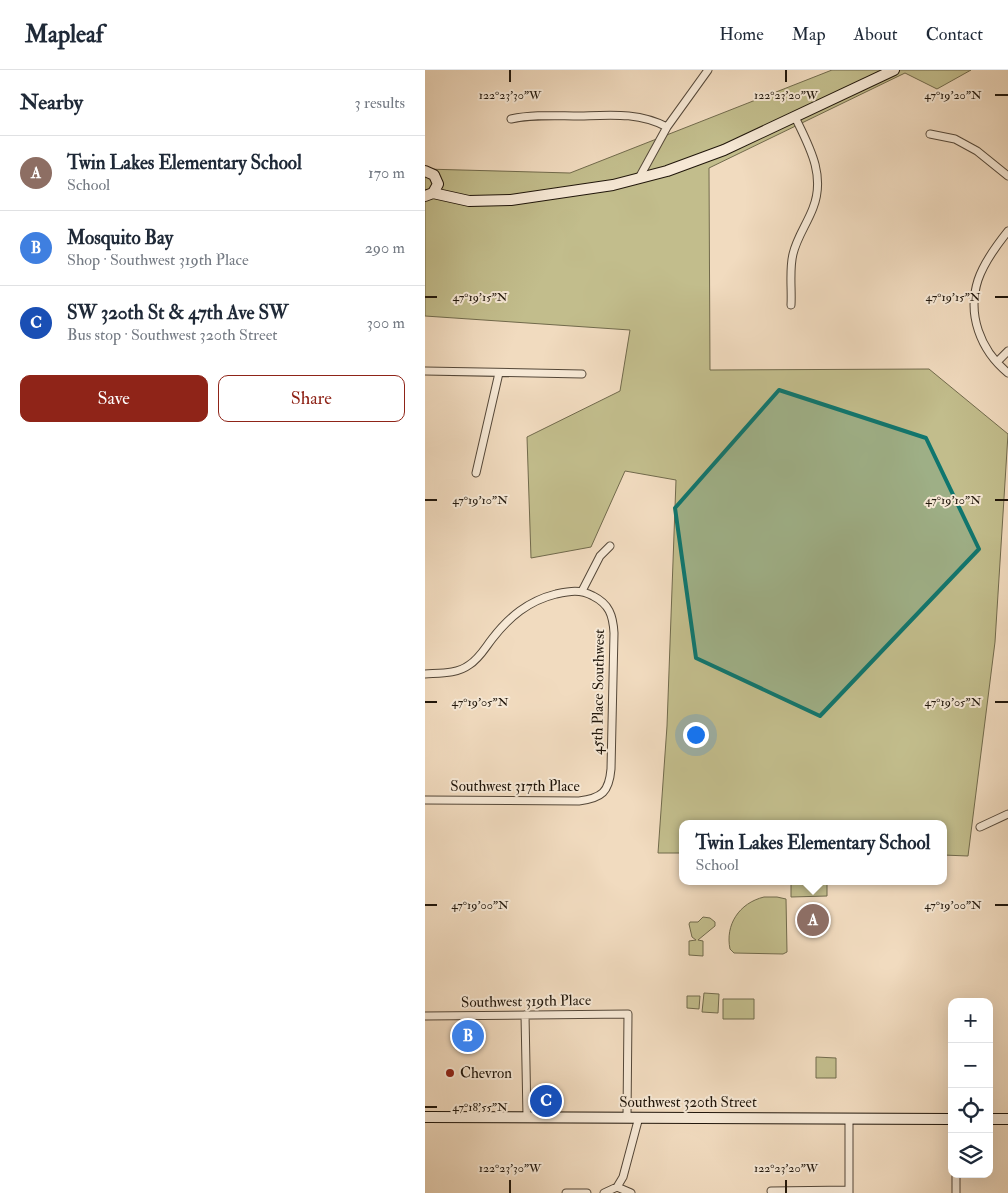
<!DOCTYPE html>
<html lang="en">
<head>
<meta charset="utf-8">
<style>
  :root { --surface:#fff; --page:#f6f6f7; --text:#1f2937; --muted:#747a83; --line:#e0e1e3; --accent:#8f2418 }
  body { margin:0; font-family:"IM FELL Double Pica",serif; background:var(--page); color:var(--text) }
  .controls { position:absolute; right:15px; bottom:15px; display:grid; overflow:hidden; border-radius:10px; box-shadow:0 5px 20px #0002 }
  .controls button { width:45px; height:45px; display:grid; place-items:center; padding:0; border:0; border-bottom:1px solid var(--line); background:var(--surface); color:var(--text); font:25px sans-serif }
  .you { position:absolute; left:270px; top:664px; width:18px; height:18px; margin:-12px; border:4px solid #fff; border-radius:50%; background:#1a73e8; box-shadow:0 0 0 8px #1a73e833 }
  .badge { display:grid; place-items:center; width:32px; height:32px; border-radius:50%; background:var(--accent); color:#fff; font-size:16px; font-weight:700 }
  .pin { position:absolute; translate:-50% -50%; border:2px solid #fff; box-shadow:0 1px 5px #0006 }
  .popup { position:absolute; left:254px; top:750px; width:268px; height:65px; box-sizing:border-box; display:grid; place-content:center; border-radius:10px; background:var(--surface); filter:drop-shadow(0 1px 4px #0005); font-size:16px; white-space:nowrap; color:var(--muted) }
  .popup b { font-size:19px; color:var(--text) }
  .popup::after { content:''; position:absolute; left:50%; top:100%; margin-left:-10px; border:10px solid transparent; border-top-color:var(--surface) }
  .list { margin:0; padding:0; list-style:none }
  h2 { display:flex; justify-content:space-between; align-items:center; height:65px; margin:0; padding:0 20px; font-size:21px }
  h2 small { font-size:16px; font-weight:400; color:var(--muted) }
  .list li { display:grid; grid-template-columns:32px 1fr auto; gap:15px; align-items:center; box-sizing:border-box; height:75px; padding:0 20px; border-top:1px solid var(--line) }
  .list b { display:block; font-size:19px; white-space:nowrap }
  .list p { margin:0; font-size:16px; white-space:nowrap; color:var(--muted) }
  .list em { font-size:16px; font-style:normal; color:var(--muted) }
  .actions { display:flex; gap:10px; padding:15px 20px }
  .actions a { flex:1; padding:11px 0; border:1px solid var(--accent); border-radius:10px; text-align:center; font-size:18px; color:var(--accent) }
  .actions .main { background:var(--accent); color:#fff }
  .icon { flex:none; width:28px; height:28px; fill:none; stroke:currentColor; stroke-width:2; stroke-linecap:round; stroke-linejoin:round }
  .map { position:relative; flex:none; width:583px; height:1123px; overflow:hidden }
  header { display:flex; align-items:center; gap:30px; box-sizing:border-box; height:70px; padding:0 25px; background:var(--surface); border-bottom:1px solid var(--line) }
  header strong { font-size:24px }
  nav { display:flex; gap:28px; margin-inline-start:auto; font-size:18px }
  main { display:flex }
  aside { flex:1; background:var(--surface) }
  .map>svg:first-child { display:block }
</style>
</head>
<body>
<header>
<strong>Mapleaf</strong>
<nav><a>Home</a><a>Map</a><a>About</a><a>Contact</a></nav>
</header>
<main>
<aside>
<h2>Nearby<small>3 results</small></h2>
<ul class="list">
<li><span class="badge" style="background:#8d6e63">A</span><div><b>Twin Lakes Elementary School</b><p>School</p></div><em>170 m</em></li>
<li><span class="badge" style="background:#3f7fe0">B</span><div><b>Mosquito Bay</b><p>Shop · Southwest 319th Place</p></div><em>290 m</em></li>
<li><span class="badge" style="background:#1a4fb4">C</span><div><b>SW 320th St &amp; 47th Ave SW</b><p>Bus stop · Southwest 320th Street</p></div><em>300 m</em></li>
</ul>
<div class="actions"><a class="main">Save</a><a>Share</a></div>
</aside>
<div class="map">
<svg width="583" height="1123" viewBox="0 0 583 1123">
  <rect width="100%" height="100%" fill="#f1dbbf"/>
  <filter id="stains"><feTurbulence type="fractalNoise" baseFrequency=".004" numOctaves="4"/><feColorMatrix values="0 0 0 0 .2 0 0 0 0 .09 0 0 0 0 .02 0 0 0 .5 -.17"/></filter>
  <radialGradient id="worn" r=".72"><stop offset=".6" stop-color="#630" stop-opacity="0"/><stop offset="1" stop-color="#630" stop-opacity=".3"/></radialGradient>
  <path fill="#c2bd8c" stroke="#716a4c" d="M407 0H546L512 19 480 3 284 98 285 300 504 299 583 364 570 572 543 786 518 785V754H258V783H233L242 656 251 410 200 401 166 477 106 488 102 367 195 321 205 260 0 246V99L145 103Z
    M366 811H402V826L366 827Z
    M339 827H352L361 829 362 882 358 884 309 883 305 879C300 855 314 833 339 827Z
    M278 847 285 848 290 852V856L273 870 278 871V886L264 885V871L271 870 267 867 264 854 265 852H273Z
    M279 923 294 924 293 943 277 942Z
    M262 926H275L274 939 262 938Z
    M298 929H329V949H298Z
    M391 987 411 988V1008H391Z"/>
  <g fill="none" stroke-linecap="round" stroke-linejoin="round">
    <defs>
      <path id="street" d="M86 49C109 44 132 46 155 46 185 45 214 42 242 57
        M505 64 530 69 552 81 583 106
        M214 108 242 57 283 0
        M583 161C571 176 559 192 553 210 542 244 555 280 583 303
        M366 235C367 219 364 200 368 184 372 167 382 154 388 138 401 105 384 76 370 47
        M572 292 583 281
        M0 301 157 304
        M51 403 74 303
        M157 521 175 486 185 476
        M0 604C15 603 32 604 44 595 54 589 60 578 67 569 84 547 103 531 131 524 145 521 155 519 168 526 184 534 188 545 189 563L186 699C184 722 177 728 154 731L0 730
        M555 757 583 744
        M100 945 102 1047
        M0 946 203 944 202 1047
        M531 1104V1123
        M192 1117 206 1123
        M346 1121 424 1120
        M141 1123H162
        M179 1123 192 1117 198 1107 214 1047
        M424 1123V1048"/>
      <path id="secondary" d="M0 101 9 105 13 114 8 123 0 126
        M8 123 44 131 86 130 188 115 242 101 299 80 469 0
        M0 1047 527 1049
        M564 1049H583"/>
    </defs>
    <use href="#street" stroke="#544738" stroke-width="9"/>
    <use href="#secondary" stroke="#20160b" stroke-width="12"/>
    <use href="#street" stroke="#f6e8d5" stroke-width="7"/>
    <use href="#secondary" stroke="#f6e8d5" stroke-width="10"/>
  </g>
  <path fill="#0f766e" fill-opacity="0.2" stroke="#0f766e" stroke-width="4" stroke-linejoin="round" d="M354 320 501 368 554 479 395 646 271 588 250 438Z"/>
  <path fill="none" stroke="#20160b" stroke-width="2" d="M85 0V12M361 0V12M570 25H583M0 227H12M570 227H583M0 430H12M570 430H583M0 632H12M570 632H583M0 835H12M570 835H583M0 1037H12M85 1110V1123M361 1110V1123"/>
  <circle fill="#8f2418" stroke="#f6e8d5" stroke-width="2" cx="25" cy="1003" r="5"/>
  <g text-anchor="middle" stroke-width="4" stroke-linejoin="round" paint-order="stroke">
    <g font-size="15" fill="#20160b" stroke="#f6e8d5">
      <text transform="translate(173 622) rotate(-89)" y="5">45th Place Southwest</text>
      <text x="90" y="721">Southwest 317th Place</text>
      <text transform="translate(101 931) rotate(-1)" y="5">Southwest 319th Place</text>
      <text x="263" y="1037">Southwest 320th Street</text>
    </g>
    <g font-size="15" fill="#20160b" stroke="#f6e8d5" text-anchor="start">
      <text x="35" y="1008">Chevron</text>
    </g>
  </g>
  <g font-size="12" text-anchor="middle" fill="#20160b" stroke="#f6e8d5" stroke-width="4" stroke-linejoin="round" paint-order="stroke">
    <text x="528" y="29">47°19'20"N</text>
    <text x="85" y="29">122°23'30"W</text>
    <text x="361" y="29">122°23'20"W</text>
    <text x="55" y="231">47°19'15"N</text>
    <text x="528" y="231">47°19'15"N</text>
    <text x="55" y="434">47°19'10"N</text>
    <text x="528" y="434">47°19'10"N</text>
    <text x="55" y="636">47°19'05"N</text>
    <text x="528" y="636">47°19'05"N</text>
    <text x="55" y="839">47°19'00"N</text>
    <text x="528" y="839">47°19'00"N</text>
    <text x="55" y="1041">47°18'55"N</text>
    <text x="85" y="1102">122°23'30"W</text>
    <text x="361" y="1102">122°23'20"W</text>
  </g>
  <rect width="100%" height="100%" filter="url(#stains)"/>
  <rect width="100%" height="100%" fill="url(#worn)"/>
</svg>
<div class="controls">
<button>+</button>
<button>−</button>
<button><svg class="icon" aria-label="locate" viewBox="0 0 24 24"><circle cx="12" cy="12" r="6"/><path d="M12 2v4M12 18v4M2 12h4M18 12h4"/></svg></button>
<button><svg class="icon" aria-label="layers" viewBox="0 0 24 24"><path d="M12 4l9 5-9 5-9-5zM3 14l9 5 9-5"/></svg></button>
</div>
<div class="you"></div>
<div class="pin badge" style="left:388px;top:850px;background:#8d6e63">A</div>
<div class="popup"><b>Twin Lakes Elementary School</b>School</div>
<div class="pin badge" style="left:43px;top:966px;background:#3f7fe0">B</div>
<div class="pin badge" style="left:121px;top:1031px;background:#1a4fb4">C</div>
</div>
</main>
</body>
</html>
